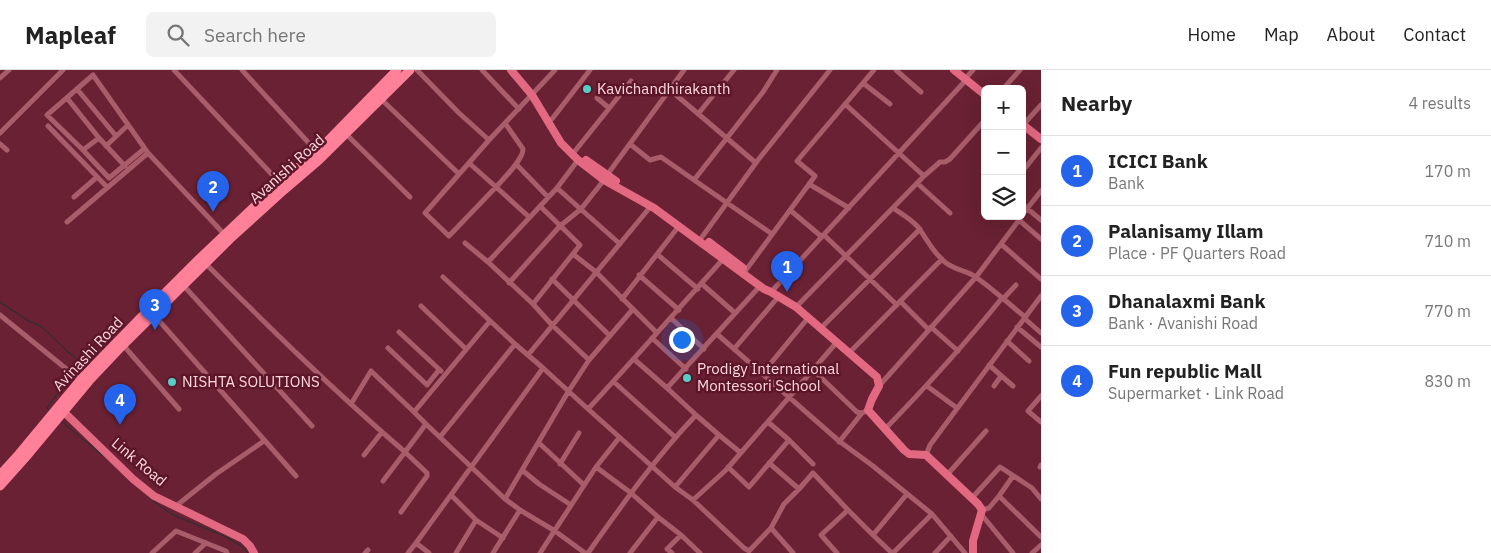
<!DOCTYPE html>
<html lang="en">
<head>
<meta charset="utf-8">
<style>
  :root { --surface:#fff; --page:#f2f2f2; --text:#222; --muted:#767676; --line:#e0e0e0; --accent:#2563eb }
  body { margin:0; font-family:"IBM Plex Sans",sans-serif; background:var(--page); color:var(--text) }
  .controls { position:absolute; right:15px; top:15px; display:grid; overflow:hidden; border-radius:8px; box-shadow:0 5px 20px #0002 }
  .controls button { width:45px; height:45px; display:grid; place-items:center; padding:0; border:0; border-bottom:1px solid var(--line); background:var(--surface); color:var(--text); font:25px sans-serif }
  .you { position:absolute; left:681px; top:269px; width:18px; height:18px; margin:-12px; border:4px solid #fff; border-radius:50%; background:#1a73e8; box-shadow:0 0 0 8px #1a73e833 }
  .badge { display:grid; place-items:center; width:32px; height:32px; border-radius:50%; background:var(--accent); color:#fff; font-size:16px; font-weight:700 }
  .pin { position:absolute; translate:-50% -41px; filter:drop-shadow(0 1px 2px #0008) }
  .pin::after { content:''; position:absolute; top:26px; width:18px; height:15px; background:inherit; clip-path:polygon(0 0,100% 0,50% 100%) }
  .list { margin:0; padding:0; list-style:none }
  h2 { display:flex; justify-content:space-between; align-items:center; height:65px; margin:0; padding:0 20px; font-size:21px }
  h2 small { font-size:16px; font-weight:400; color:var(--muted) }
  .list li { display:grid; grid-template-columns:32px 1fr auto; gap:15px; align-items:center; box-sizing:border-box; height:70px; padding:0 20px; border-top:1px solid var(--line) }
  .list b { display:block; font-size:19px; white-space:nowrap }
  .list p { margin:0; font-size:16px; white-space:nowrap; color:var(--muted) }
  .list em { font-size:16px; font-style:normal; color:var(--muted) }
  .icon { flex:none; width:28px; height:28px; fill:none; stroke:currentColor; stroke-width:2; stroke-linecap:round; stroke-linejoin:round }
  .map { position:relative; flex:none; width:1041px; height:483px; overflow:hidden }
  header { display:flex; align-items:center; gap:30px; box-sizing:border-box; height:70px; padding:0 25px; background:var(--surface); border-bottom:1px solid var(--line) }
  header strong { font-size:24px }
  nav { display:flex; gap:28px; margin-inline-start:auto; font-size:18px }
  .search { width:350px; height:45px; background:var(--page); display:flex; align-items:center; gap:12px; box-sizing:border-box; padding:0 18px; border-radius:8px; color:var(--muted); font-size:19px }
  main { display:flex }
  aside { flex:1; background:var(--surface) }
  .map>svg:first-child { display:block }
</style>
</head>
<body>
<header>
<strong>Mapleaf</strong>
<div class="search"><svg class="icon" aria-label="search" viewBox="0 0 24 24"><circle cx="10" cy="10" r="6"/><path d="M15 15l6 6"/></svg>Search here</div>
<nav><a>Home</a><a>Map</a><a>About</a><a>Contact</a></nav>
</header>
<main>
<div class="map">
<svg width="1041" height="483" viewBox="0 0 1041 483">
  <rect width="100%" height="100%" fill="#692133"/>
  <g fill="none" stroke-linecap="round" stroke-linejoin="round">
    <path stroke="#193432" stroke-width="1" d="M0 232 27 250 42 257 67 281 81 292 74 302
      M50 341 47 338 71 305
      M61 351 106 388
      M146 424C154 431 164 440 174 445 193 455 237 467 248 483"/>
    <path stroke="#a95c6a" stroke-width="5" d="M174 0 280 113
      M242 0 317 82
      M417 0 459 43 489 70
      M482 0 519 39
      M896 0 921 22
      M0 8 9 0
      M965 9 973 0
      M863 13 890 34
      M77 19 116 66
      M669 19 756 93
      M1003 19 1020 0
      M67 28 99 68 125 96
      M597 28 609 38
      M381 29 459 104
      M698 44 734 0
      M552 49 590 0
      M1023 55 1041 35
      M48 56 107 117
      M0 63 63 0
      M346 64 410 127
      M0 74 7 80
      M630 74 650 90 661 87 694 110
      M106 76 128 55
      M144 79 109 108 83 80 47 45 93 5 148 83
      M83 80 99 68
      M575 81 631 11
      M578 90 557 118 488 192 533 234 552 255 589 290
      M469 93 496 117C504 108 523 90 523 79L505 53
      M516 94 548 127
      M1022 102 1041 78
      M924 106 940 92H945L950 89 985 50
      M917 113 950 143
      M809 114 849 138
      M557 118 620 174
      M74 127 97 107
      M1022 134 1041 150
      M893 138C902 144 911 149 918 157 927 169 933 183 946 193 957 201 967 200 977 208 994 220 1009 234 1025 247
      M790 140 822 167
      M1022 145 1041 121
      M529 147 496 117 449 166 425 143 489 70 555 0
      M1019 150 1041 169
      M67 152 148 83 225 165
      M772 164 694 110 763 22 777 0
      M824 165 897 235
      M702 167 758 90 830 0
      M465 173 488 192
      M1001 174 1041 209
      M573 184 596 202 657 263
      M657 184 698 219
      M205 193C270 258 335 322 405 382L426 354 505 429 520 440 493 483
      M746 200 815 106 797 91 874 0
      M639 205 679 240
      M443 207 515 274
      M552 209 610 266
      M509 213 560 156 581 139 604 110 607 105 684 0
      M702 214 735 243
      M183 215 312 356
      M771 222 966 10
      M622 229 679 156
      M1003 229 1016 215
      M900 231 929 260
      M533 234 580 175 540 136
      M421 236 466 279
      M796 237 924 106 845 34
      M0 245 80 310
      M154 245 296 406
      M671 248 704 279
      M1024 248 1041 263
      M931 257 958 281
      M1017 257 1041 277
      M821 258 920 159
      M399 262 441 301
      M717 264 839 371 873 396 932 444 965 483
      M652 268 686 299
      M1007 271 1029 291
      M123 275 179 339
      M388 278 427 315 439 300
      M734 279 779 226
      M849 283 942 189
      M528 285 651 136
      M635 290 667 318 760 216
      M989 295 1013 316
      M813 300 857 342 862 343 868 340
      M762 304 808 248
      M614 312 675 367
      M879 316 976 207 1022 146
      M927 316 957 338
      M994 316 1001 306
      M1041 326 1028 341 1041 352
      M351 334 371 301 414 342 490 251
      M588 339 675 417 693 430 726 400 837 272
      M414 342 426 354
      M768 352 789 370
      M885 359C926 317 965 274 1002 228
      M719 365 741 383
      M440 367 515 274 543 298
      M839 372 862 343
      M539 373 584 415
      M364 385 382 362
      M926 385 930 375 1041 226
      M769 393 799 419 813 403 848 440
      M560 394 579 363
      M596 397 619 368
      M728 397 749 417 789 370 813 394
      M1040 397 1041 395
      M522 400 539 414 571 435
      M947 405 986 361
      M1013 406 999 426 1041 467
      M383 411 405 382 427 403V406L401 442
      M675 417 719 365 696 345
      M451 425 476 450 456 483
      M972 428 1000 397 1032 418 1041 429
      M505 429 568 322 589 290 633 239
      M693 430 744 478 749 481 771 458
      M176 436 216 404 264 371
      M520 440 555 461 585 483
      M982 440 989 438 999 426
      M981 444 1013 483
      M476 450 503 468
      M152 483 176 461 226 481 227 483
      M195 483 206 473
      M365 483 368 480
      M408 483 416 473
      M429 483 416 473 543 298 588 339C634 289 679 238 725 187
      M540 483 596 397 631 423 658 447
      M588 483C622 435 655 388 696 345L667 318
      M630 483 658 447 681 465 700 483
      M672 483 667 479 681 465
      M793 483 771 458 784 434 799 419
      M837 483 821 465 848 440 873 465
      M892 483 873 465 907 424
      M893 483 932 444
      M935 483 951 466
      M1032 483 1041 475"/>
    <path stroke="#e36882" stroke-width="8" d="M511 0 532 25 561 73 578 90 604 110 654 138 764 219 771 222 796 237 877 307 879 316 872 329 868 340 904 380 909 384 926 385 978 434 982 440 973 471V483
      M954 0 985 25
      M1022 54 1041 69
      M586 90 616 111
      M709 172 743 198
      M64 342 133 409 154 426 243 469 250 476 254 483"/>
    <path stroke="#fe8099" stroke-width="9" d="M0 405 19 384 83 307 155 233 199 189 278 114 317 82 397 0
      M0 416 25 388 89 311 123 275 230 169 284 120 319 90 410 0"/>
  </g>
  <g fill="#55cec6" stroke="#5d1629" stroke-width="2">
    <circle cx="587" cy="19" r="5"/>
    <circle cx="687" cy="308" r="5"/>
    <circle cx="172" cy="312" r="5"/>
  </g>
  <g text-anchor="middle" stroke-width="5" stroke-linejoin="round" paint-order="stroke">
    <g font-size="15" fill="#fdd8dd" stroke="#5d1629" text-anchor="start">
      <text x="597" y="24">Kavichandhirakanth</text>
      <text x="697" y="304">Prodigy International<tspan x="697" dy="17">Montessori School</tspan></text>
      <text x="182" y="317">NISHTA SOLUTIONS</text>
    </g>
    <g font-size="15" fill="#fdd8dd" stroke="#5d1629">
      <text transform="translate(287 99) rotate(-42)" y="5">Avanishi Road</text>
      <text transform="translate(88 284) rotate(-47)" y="5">Avinashi Road</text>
      <text transform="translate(139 392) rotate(40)" y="5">Link Road</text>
    </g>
  </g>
</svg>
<div class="controls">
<button>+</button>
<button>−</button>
<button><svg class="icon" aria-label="layers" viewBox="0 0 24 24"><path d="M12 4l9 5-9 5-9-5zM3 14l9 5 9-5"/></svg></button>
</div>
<div class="you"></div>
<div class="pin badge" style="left:787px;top:222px">1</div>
<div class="pin badge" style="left:213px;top:142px">2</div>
<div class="pin badge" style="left:155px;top:260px">3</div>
<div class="pin badge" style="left:120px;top:355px">4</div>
</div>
<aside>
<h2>Nearby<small>4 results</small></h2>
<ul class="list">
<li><span class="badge">1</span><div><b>ICICI Bank</b><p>Bank</p></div><em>170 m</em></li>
<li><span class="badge">2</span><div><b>Palanisamy Illam</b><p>Place · PF Quarters Road</p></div><em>710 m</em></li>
<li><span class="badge">3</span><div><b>Dhanalaxmi Bank</b><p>Bank · Avanishi Road</p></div><em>770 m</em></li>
<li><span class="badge">4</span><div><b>Fun republic Mall</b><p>Supermarket · Link Road</p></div><em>830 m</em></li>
</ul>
</aside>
</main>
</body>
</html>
